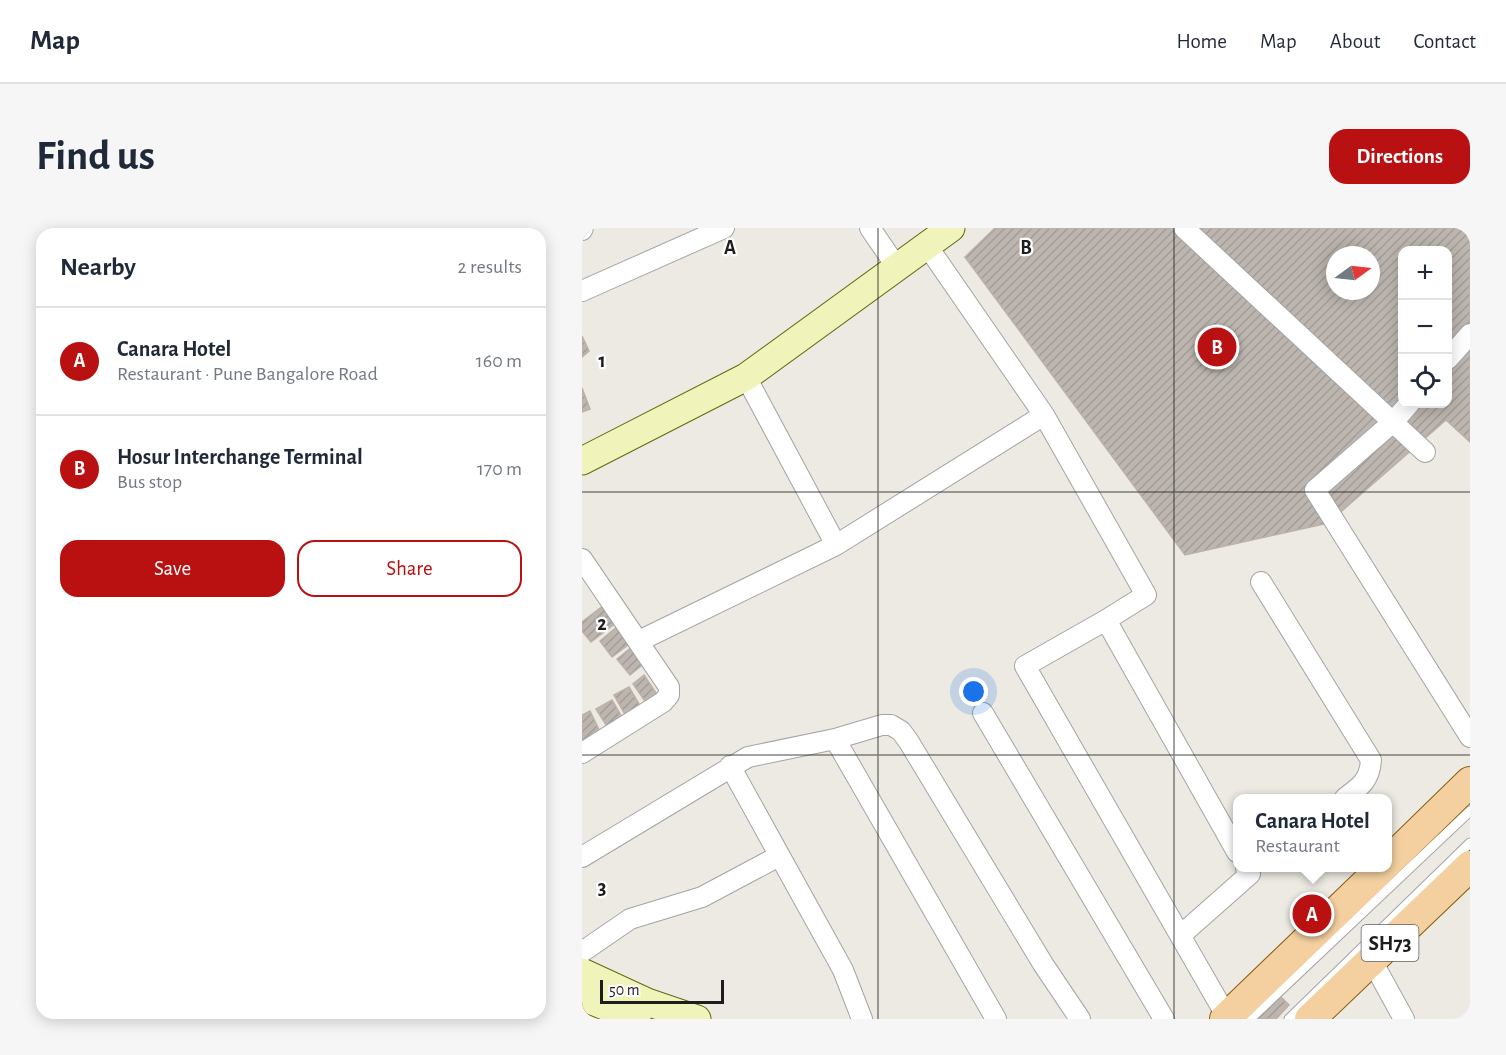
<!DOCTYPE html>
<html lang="en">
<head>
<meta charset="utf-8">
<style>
  :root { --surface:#fff; --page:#f6f6f7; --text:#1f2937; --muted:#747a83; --line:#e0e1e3; --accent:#b91011 }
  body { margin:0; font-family:"Alegreya Sans",sans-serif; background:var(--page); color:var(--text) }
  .controls { position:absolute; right:18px; top:18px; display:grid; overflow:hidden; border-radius:12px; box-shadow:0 3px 15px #0003 }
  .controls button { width:54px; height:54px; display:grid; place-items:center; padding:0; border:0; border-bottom:2px solid var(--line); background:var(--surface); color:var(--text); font:30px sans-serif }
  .compass { position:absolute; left:744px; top:18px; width:54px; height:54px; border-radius:50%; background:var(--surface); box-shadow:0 3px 15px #0003; rotate:75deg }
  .scale { position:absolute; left:18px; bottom:15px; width:124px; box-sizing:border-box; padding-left:6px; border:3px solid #1d1d1d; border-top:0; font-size:16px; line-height:21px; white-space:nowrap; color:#1d1d1d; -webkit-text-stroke:4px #fff; paint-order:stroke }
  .you { position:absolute; left:392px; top:464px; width:21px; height:21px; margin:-15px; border:4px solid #fff; border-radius:50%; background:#1a73e8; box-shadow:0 0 0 9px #1a73e833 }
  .badge { display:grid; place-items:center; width:39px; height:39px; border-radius:50%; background:var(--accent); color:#fff; font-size:20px; font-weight:700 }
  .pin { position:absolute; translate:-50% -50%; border:3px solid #fff; box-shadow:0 2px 6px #0006 }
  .popup { position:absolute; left:651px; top:566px; width:159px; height:78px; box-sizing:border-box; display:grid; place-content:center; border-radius:12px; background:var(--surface); filter:drop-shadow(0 2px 4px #0005); font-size:20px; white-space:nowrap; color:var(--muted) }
  .popup b { font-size:22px; color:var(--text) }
  .popup::after { content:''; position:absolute; left:50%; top:100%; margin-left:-12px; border:12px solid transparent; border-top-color:var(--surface) }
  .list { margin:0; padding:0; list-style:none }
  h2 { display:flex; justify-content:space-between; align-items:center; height:78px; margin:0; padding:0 24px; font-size:26px }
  h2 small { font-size:20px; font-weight:400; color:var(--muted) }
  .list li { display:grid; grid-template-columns:39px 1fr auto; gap:18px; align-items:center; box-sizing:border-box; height:108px; padding:0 24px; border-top:2px solid var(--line) }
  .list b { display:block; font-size:22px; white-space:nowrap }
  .list p { margin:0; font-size:20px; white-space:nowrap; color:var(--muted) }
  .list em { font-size:20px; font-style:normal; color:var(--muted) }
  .actions { display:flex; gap:12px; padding:18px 24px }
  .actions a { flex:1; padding:14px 0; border:2px solid var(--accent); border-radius:18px; text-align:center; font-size:21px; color:var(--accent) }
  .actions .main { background:var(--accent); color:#fff }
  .icon { flex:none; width:33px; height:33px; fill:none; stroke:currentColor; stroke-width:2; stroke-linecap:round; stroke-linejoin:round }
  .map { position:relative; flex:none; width:888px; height:791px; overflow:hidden; border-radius:18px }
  header { display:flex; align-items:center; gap:36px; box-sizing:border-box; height:84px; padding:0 30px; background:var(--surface); border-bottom:2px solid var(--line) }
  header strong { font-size:28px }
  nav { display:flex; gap:33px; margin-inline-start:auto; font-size:21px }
  .intro { display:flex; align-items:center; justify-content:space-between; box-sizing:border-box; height:144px; padding:0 36px }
  h1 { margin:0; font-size:42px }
  .button { padding:15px 27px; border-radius:18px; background:var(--accent); color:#fff; font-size:21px; font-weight:700 }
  main { display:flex; gap:36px; padding:0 36px }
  aside { flex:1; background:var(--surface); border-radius:18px; box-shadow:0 3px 15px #0003 }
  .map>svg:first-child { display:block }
</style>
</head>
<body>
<header>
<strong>Map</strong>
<nav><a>Home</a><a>Map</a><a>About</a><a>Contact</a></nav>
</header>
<div class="intro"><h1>Find us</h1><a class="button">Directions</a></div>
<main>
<aside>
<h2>Nearby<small>2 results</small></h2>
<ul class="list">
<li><span class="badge">A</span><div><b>Canara Hotel</b><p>Restaurant · Pune Bangalore Road</p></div><em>160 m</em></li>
<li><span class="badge">B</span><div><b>Hosur Interchange Terminal</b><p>Bus stop</p></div><em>170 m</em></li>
</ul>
<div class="actions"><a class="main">Save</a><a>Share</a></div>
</aside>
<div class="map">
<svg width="888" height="791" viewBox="0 0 888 791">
  <defs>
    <pattern id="building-hatch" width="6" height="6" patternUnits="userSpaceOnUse" patternTransform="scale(1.5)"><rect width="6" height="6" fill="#bdb6b0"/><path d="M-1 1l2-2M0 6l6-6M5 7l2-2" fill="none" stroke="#a29c97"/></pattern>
  </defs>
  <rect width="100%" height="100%" fill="#edeae3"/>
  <path fill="url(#building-hatch)" stroke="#bdb1a7" stroke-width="1.5" fill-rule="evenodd" d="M413 0H888V214L864 192 746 295 603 327 383 29ZM820 22H866V176H820ZM753 27H789V63H753Z
    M0 108 7 123 0 129Z
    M0 160 8 181 0 184Z
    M22 377 35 394 9 414 0 403V394Z
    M37 397 50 414 30 429 18 413Z
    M51 418 64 434 48 447 35 431Z
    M62 447 76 468 65 476 51 456Z
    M47 459 60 481 45 490 32 467Z
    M30 472 41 491 26 500 14 481Z
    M8 483 20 508 0 517V487Z
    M697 767 707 777 694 791H672Z"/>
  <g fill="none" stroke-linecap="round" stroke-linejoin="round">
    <defs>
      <path id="service" d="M668 791 888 583
        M707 791 888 615"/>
      <path id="minor" d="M288 0 316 41
        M602 0 843 224
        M0 2 1 0
        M346 19 462 187 564 367 524 392 655 624
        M0 63 142 0
        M866 131 888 106
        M164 149 254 317
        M827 176 811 194 733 262 888 509
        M0 331 87 459V467L81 474 0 525
        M679 354 789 532C788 552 778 559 763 570
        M524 392 443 438 645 789
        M57 413 254 317 462 187
        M401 485 582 791
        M253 511 414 791
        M148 538 261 742 280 791
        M0 629 166 529 253 511 300 497H309L319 503 327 514 461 736 498 791
        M599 707 668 646 664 640
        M0 724 48 691 120 669 197 628
        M790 733 822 791"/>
      <path id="secondary" d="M0 233 164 149 369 0
        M0 744 65 774 115 791
        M0 769 55 791"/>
      <path id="primary" d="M805 635 888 554
        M643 791 800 640
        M728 791 888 638"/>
    </defs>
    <use href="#service" stroke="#a4a4a4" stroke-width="11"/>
    <use href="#minor" stroke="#a4a4a4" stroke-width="22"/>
    <use href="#secondary" stroke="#616a0d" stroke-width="29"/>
    <use href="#primary" stroke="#895f0c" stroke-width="32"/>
    <use href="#service" stroke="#fff" stroke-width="9"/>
    <use href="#minor" stroke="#fff" stroke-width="20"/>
    <use href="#secondary" stroke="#f1f4ba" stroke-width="27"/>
    <use href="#primary" stroke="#f4d0a1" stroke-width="30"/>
  </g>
  <path fill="none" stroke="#1d1d1d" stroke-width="1.5" stroke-opacity="0.55" d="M296 0V791M592 0V791M0 264H888M0 527H888"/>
  <g text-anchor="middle" stroke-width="4.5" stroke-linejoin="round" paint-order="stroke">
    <rect fill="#fff" stroke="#616161" stroke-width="1.5" x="779.5" y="697" width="57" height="36" rx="4.5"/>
    <g font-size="21" font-weight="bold" fill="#1d1d1d">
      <text x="808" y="722">SH73</text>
    </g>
  </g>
  <g font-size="20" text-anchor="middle" font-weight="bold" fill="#1d1d1d" stroke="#fff" stroke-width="4.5" stroke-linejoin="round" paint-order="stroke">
    <text x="148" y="26">A</text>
    <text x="444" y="26">B</text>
    <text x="20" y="139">1</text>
    <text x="20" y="402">2</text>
    <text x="20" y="666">3</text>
  </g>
</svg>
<div class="controls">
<button>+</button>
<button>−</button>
<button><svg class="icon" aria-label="locate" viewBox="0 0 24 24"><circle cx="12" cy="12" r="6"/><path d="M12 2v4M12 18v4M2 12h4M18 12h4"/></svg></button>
</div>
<svg class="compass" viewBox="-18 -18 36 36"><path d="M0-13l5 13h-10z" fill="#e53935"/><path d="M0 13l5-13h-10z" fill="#747a83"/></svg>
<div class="scale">50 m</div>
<div class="you"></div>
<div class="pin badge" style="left:730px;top:686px">A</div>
<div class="popup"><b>Canara Hotel</b>Restaurant</div>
<div class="pin badge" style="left:635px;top:119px">B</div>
</div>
</main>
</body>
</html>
